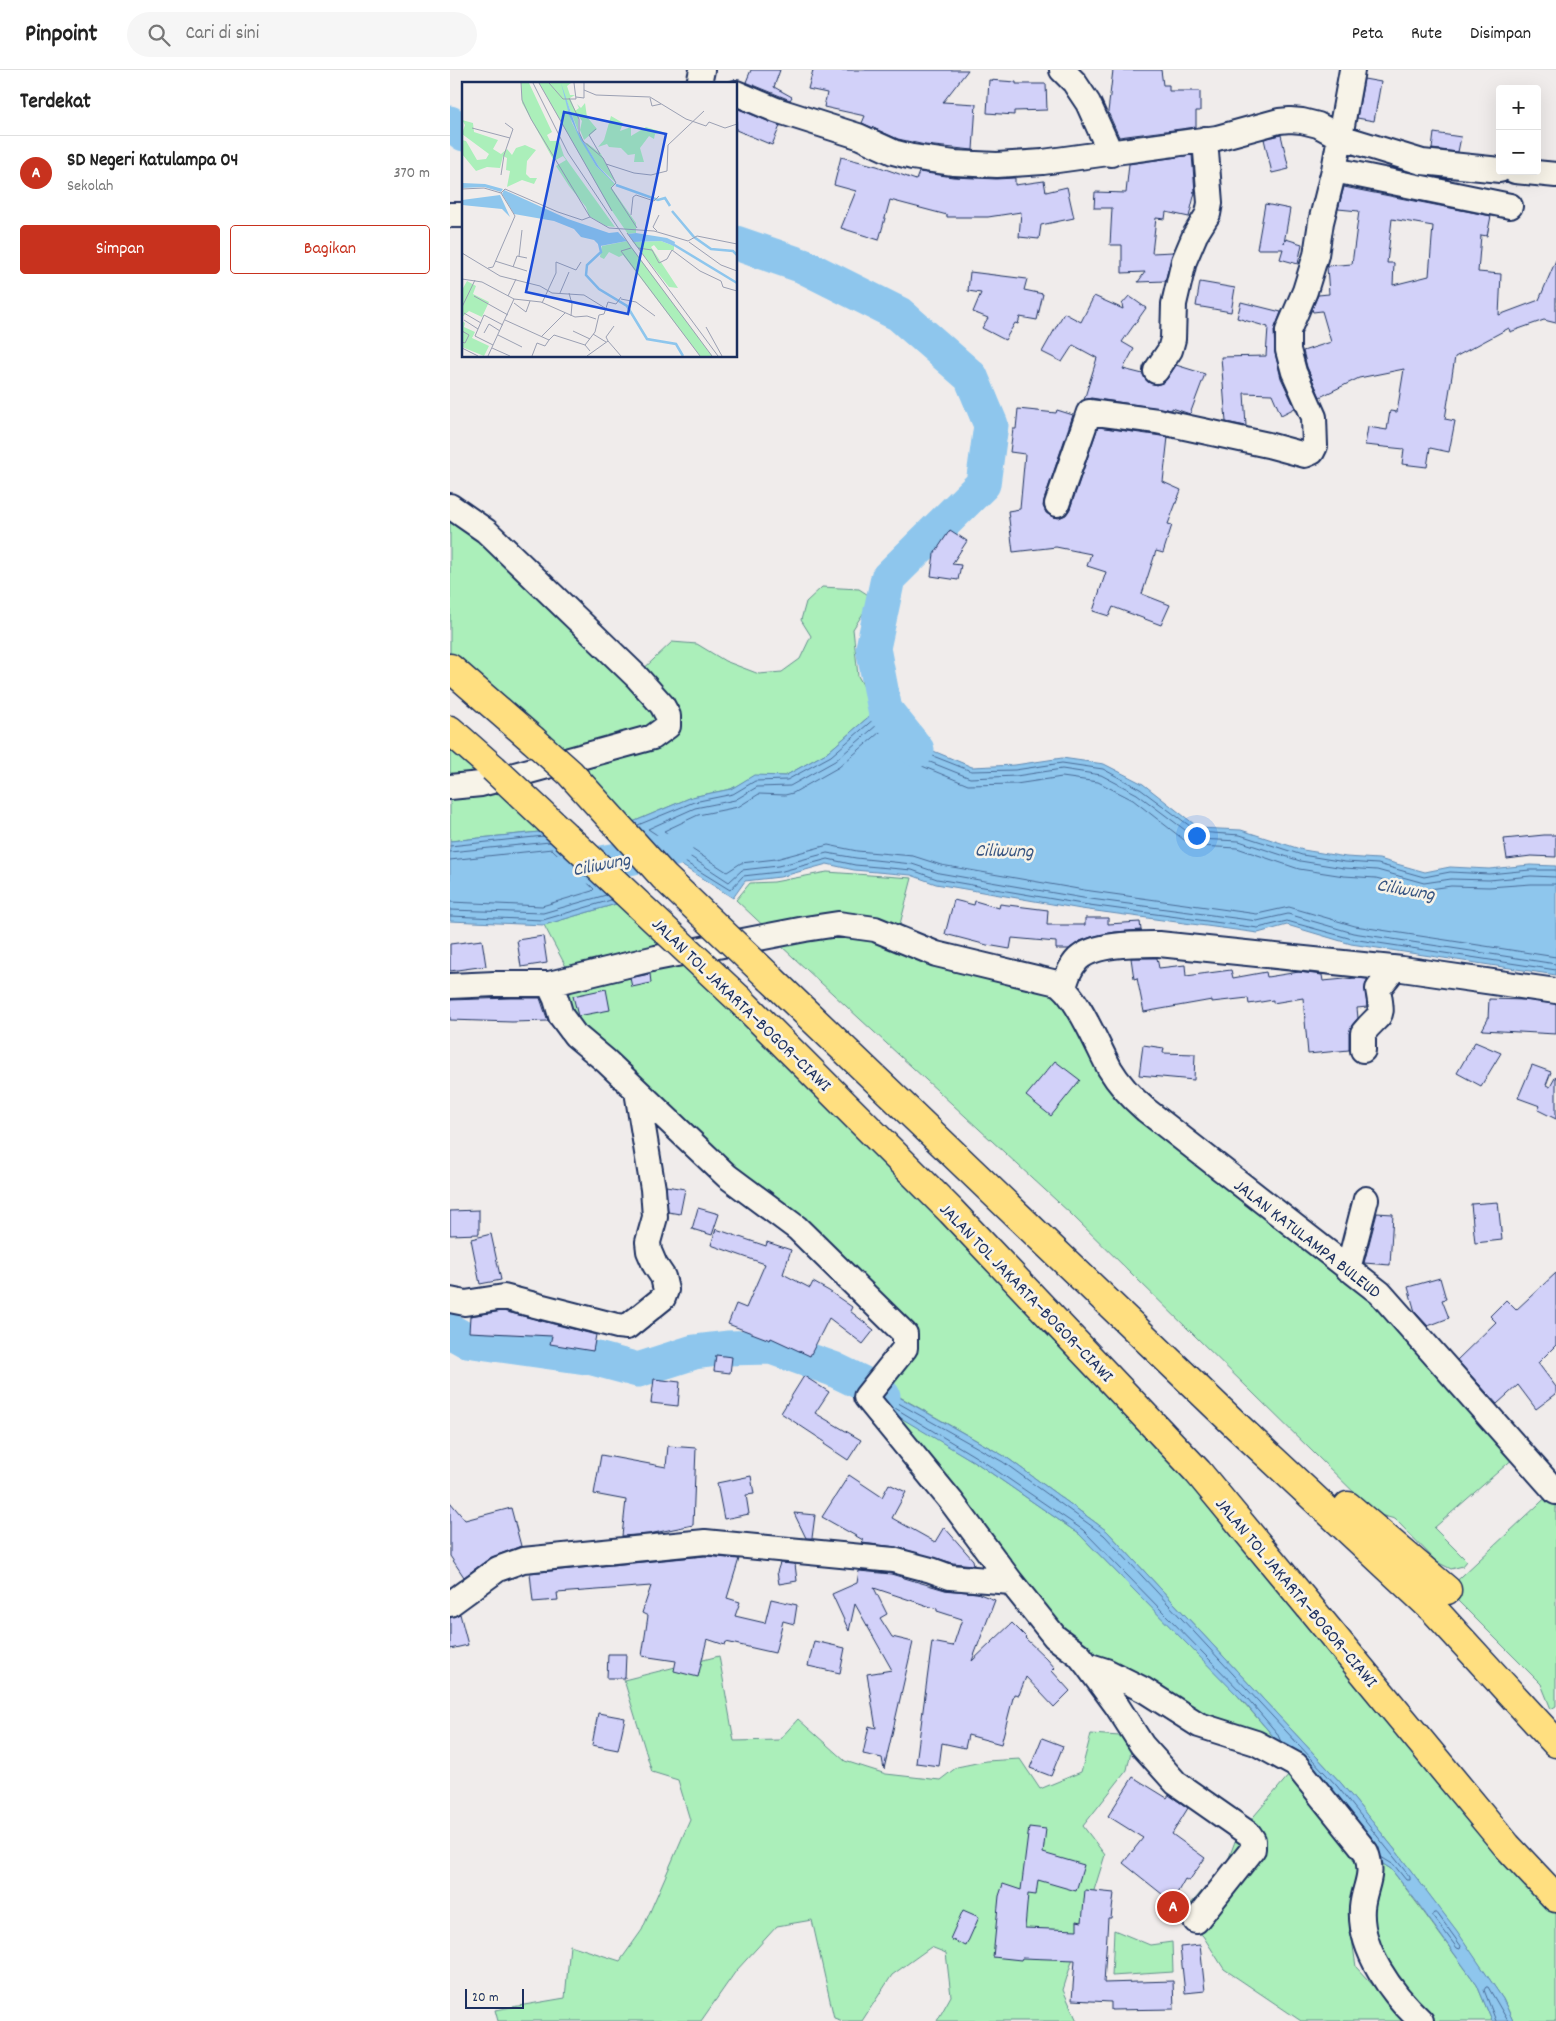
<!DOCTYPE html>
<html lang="id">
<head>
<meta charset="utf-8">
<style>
  :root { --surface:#fff; --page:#f6f6f6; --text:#222; --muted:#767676; --line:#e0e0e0; --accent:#c8321e }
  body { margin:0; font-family:Dekko,sans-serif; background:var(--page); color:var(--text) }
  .controls { position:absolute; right:15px; top:15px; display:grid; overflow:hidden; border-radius:5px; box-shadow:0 5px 20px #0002 }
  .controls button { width:45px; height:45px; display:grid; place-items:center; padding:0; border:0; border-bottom:1px solid var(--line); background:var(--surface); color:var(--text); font:25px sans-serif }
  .scale { position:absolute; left:15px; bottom:12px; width:59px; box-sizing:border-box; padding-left:5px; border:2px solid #1b2f5e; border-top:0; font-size:14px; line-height:18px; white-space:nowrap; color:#1b2f5e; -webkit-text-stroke:4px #f7f3e8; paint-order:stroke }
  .you { position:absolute; left:746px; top:765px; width:18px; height:18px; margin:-12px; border:4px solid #fff; border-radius:50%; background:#1a73e8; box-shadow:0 0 0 8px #1a73e833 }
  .badge { display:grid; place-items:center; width:32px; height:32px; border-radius:50%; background:var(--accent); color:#fff; font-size:16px; font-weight:700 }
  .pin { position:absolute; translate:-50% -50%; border:2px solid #fff; box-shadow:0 1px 5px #0006 }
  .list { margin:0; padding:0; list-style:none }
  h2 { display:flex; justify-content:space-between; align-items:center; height:65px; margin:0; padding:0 20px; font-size:21px }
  h2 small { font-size:16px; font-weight:400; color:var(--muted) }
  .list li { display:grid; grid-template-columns:32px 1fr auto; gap:15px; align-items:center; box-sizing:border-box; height:75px; padding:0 20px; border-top:1px solid var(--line) }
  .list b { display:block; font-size:19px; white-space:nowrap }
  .list p { margin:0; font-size:16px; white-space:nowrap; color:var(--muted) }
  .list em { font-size:16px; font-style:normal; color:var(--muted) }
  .actions { display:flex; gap:10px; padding:15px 20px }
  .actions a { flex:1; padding:11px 0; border:1px solid var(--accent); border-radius:5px; text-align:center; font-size:18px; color:var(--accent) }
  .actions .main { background:var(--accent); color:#fff }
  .icon { flex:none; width:28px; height:28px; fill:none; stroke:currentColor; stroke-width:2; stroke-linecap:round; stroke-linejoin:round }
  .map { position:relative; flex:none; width:1106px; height:1951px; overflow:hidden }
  header { display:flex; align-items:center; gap:30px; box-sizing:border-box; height:70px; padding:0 25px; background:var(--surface); border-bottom:1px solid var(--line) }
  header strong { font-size:24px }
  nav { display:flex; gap:28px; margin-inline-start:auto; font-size:18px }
  .search { width:350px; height:45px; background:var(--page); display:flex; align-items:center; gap:12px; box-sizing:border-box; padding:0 18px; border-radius:28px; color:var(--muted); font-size:19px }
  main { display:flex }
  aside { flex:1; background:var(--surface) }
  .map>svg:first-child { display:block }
</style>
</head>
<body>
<header>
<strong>Pinpoint</strong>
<div class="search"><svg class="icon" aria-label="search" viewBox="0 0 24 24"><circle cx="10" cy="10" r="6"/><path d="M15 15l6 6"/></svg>Cari di sini</div>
<nav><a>Peta</a><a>Rute</a><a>Disimpan</a></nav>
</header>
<main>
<aside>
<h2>Terdekat<small></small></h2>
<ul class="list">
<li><span class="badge">A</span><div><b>SD Negeri Katulampa 04</b><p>Sekolah</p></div><em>370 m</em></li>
</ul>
<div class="actions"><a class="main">Simpan</a><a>Bagikan</a></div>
</aside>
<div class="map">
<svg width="1106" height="1951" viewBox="0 0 1106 1951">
  <rect width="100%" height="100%" fill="#f0eceb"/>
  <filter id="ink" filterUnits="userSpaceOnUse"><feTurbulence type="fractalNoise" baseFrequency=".02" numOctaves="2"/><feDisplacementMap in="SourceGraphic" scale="10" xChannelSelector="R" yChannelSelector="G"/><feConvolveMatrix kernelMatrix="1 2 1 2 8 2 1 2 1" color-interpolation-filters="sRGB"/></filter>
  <g filter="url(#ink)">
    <path fill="#abefba" stroke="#638f8c" d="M0 435 186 606 222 572 247 574 275 591 309 604 332 602 350 589 361 566 351 550 356 532 372 517 409 519 423 528 403 559 408 606 423 633V643L378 682 335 706H304L281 719 242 727 171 757 0 598Z
      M0 660 109 760 0 771Z
      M377 802 462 808 449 858 322 864 286 830 300 813 324 812Z
      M183 829 520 1161 1106 1828V1951H1063L1053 1929 1005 1859 946 1781 891 1713 657 1461 556 1387 427 1314 455 1278 277 1106 106 929 122 908 94 855Z
      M393 865 612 905 670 1014 901 1192 1073 1380 984 1458 1017 1491 1013 1496 1001 1499 987 1492 945 1449 926 1444 621 1144 330 875 370 866Z
      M420 1328 528 1394 629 1464 780 1617 823 1666 827 1675 637 1595Z
      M1104 1420 1106 1422V1636L1101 1639 1091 1614 997 1520Z
      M269 1586 284 1671 329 1670 348 1649 395 1691 436 1704 490 1710 507 1697 536 1691 570 1689 590 1719 631 1702 641 1664 684 1667 677 1700 633 1756 655 1785 613 1920 627 1951H487L501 1926 496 1883 481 1877 442 1905 412 1951H393L384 1948 362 1850 327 1856 286 1901 251 1951H48L45 1940 115 1928 120 1875 170 1891 192 1860 240 1750 228 1710 202 1702 174 1610Z
      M839 1705 892 1768 911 1804 899 1848 906 1897 956 1951H851L774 1899 753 1866 730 1846 777 1793 787 1766Z
      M919 1785 941 1799 972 1840 1027 1915 1042 1951H971L937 1914 915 1824Z
      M664 1860 700 1875 722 1872 723 1902 662 1906Z"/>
    <path fill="#8ec6ed" stroke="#608ab4" d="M423 643H443L481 680 522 697 565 695 612 688 654 694 693 714 749 758 791 760 853 780 896 787 929 789 975 802 1000 797 1039 799 1080 795 1106 796V905L901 874 837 855 808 863 631 839 486 814 461 805 404 800 377 794 330 807 295 811 283 828 171 757 242 727 281 719 304 705 335 706 378 682Z
      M109 760 183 829 94 855 0 851V771Z
      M397 1298 556 1387 657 1461 891 1713 946 1781 1007 1861 1053 1929 1063 1951H1042L1027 1915 967 1832 941 1799 919 1785 827 1675 823 1666 793 1631 629 1464 528 1394 394 1314 390 1307Z"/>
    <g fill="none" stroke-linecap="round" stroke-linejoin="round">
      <path stroke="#496b97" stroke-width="1" d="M188 755 244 732 283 724 305 711 337 710 381 686 425 648H440L478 684 521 701 565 700 612 693 653 699 690 719 748 762 790 765 852 785 895 792 928 794 974 807 1000 802 1039 804 1080 800H1106
        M201 771 280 820 293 806 329 802 378 789 405 795 462 800 487 809 632 834 808 858 837 851 902 869 1106 900
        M0 776 94 766
        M0 782 100 772
        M0 790 102 779 144 819 142 821 92 836 0 832
        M1106 807 1081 806 1039 810 1001 809 974 813 927 800 894 798 850 791 789 771 747 769 687 724 651 705 612 699 566 706 520 708 475 690 437 654 427 655 385 691 340 716 307 717 285 730 245 738 198 759 279 812 292 800 328 796 377 783 406 788 462 794 489 803 633 828 807 851 838 844 903 863 1106 894
        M1106 814H1081L1039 817 1001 816 973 820 926 808 894 806 849 799 787 778 748 776 738 773 683 730 648 712 612 707 566 714 518 715 472 696 434 662H430L389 697 343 723 335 725 309 724 288 737 248 745 214 761 277 802 291 793 326 789 378 775 407 781 463 786 491 795 634 820 807 844 839 837 905 856 1106 887
        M0 840 93 843 156 825
        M0 846 93 850 161 830
        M434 1325 553 1392 654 1465 887 1716 960 1807V1810H956L944 1795 931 1787
        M440 1335 531 1390 633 1460 797 1628 827 1663 831 1672
        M984 1843H987L1011 1876 1010 1879 1007 1878 983 1846Z
        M1046 1951 1034 1920 1036 1917H1038L1058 1951"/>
      <path stroke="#8ec6ed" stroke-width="35" d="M0 53 14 64
        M286 173 353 196 449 244 521 307 541 355 533 414 438 508 423 578 435 640 467 680
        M116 800 225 779
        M0 1261 16 1270 143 1288 188 1300 244 1282 277 1278 321 1277 383 1299 412 1313 433 1326"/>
    </g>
    <path fill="#d2d1f9" stroke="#1b2f5e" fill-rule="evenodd" d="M301 0H330L324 17 342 27 340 30 296 12Z
      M363 0H518L493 32 526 34 523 80 475 75 448 69 412 53 415 46 374 37 377 23 358 19Z
      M663 0H711L713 15H719V21H750V41H746V57L669 67 658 42Z
      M914 9 931 12 924 51 907 48Z
      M539 10 566 12V14H596L597 40 564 41V45L537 43Z
      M286 38 330 56 322 75 286 60Z
      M984 63 1011 67 1008 82 982 79Z
      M831 65 839 99 822 103 814 69Z
      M742 85 745 121 743 122H745L739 147 716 142 715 149 706 148 702 183 723 182 715 211 688 212 695 202 672 203V175H660L662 138H644L645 122 676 123 679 94Z
      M391 87 427 96 466 110 469 102 503 107 546 109 565 108V115L594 111 596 122 617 117 624 148 591 155 589 169 569 167 571 142 538 147H497V145L440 130 429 170 391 158 406 121 384 115Z
      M894 117 1041 146 1037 166 1031 165 1028 202 1051 204 1049 245 1089 230 1106 190V253L1094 250 1060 262 1059 258 1005 287 995 349 1005 351 999 382 980 378 977 397 952 394 954 379 915 375 918 357 937 360 940 341 947 342 954 299 909 308 870 327 857 297 853 281 881 272 872 241 863 242 862 239 868 225 879 224 877 196 902 194 909 141 888 139ZM942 149 983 156 979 206 943 215 944 193H937Z
      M815 134 840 139 834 173 836 169 852 174 848 194 830 189 833 179H807Z
      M520 202 577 209 574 220 593 224 587 250 570 247 568 254 565 253 555 270 532 258 538 248 523 242 531 223 518 221Z
      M750 212 785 218 781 242 746 236Z
      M644 226 673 239 672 234 679 226 696 238 672 272 684 279 673 299 693 304 698 312 706 315 712 313 717 309 726 295 755 304 740 344 722 338V340L641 328 634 330 647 288 623 275 612 292 592 282 614 243 631 252Z
      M791 232 831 242 824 261 825 283 831 308 845 338 831 345 822 324 794 323 796 356 776 352 771 287 816 286 818 257 787 248Z
      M568 339 606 343 607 340 623 345 594 430 593 436 596 443 603 447 609 448 616 445 620 439 648 357 718 367 713 412 731 420 718 454 722 455 713 483 706 481 692 524 720 535 711 555 663 537 659 546 643 541 656 502 637 496 641 484 606 477 563 482 558 441 570 439 575 384 560 382 563 359H566Z
      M500 460 517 471 502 494 511 495 508 510 481 506 484 484Z
      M1094 765H1106V787L1081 786 1057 789 1054 769Z
      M504 830 524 835 525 831 549 838 550 834 598 840 597 855H635V848H658V854L690 852 691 860 665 862 641 867 630 871 619 879H606V872L562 868 560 879 537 875 495 864Z
      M93 866 97 893 71 897 67 870Z
      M32 870 36 896 0 901V874Z
      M681 888H707L709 898 735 895 736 906 781 900 783 908 816 902 817 907 849 902 872 905 873 911 906 908 918 909 915 916 917 937 907 938 908 948 902 955 899 963V980L858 984 853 928 823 933V930L799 934 798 928 762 932V930L694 942 687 908 684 909Z
      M200 904 201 913 182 917 180 908Z
      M156 919 160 940 128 946 123 926Z
      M61 928H90L98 951 62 952 0 950V930Z
      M1039 929 1075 930 1106 934V964L1032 960 1038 949Z
      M1025 972 1051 983 1031 1016 1007 1003Z
      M693 975 714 978 713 983 745 984 744 1010 689 1005Z
      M605 991 630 1010 601 1046 576 1026Z
      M1082 995 1101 1002 1096 1015 1100 1017 1106 1006V1049L1088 1040 1090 1036 1068 1028Z
      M216 1116 235 1119 230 1144 218 1142Z
      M1048 1132 1052 1170 1025 1173 1021 1134Z
      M248 1138 269 1144 262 1165 242 1159Z
      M29 1140V1164L0 1165V1141Z
      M927 1143 943 1144 940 1195 914 1193Z
      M266 1159 316 1176 317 1172 341 1180 333 1204 360 1218 363 1212 379 1221 402 1237 400 1241 424 1260 413 1274 379 1248 360 1286 321 1268 320 1270 278 1254 286 1234 296 1238 315 1194 261 1175Z
      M41 1164 51 1210 30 1214 21 1169Z
      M1106 1203V1275L1088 1293 1106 1317V1324L1086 1339 1068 1315 1047 1334 1007 1290 1046 1252 1040 1246 1056 1230 1066 1240Z
      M990 1208 996 1229 992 1230 999 1248 978 1256 965 1242 958 1217Z
      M53 1241 146 1265 143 1281 100 1274 102 1266 19 1262 20 1246Z
      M266 1285 282 1287 280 1303 264 1301Z
      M354 1306 379 1322 365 1343 411 1370 398 1390 374 1374 375 1372 331 1343Z
      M204 1309 230 1312 228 1336 201 1333Z
      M218 1376 246 1378 243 1455 199 1464 172 1466 176 1430 144 1424 151 1385 216 1397Z
      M399 1405 432 1427 439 1414 456 1422 442 1448 485 1472 494 1457 523 1490 524 1495 503 1493 446 1477 412 1473 413 1470 372 1447Z
      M301 1406 304 1424 296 1425 299 1444 274 1449 267 1413Z
      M0 1432 15 1450 61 1438 71 1476 40 1488 14 1507 0 1486Z
      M344 1443 365 1445 362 1468H356Z
      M255 1486 289 1489 277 1528 290 1532 285 1546 315 1553 321 1529 347 1535 344 1554 333 1551 325 1583 276 1572 275 1575 257 1569 248 1607 224 1601 226 1591 192 1586 198 1546 192 1543 201 1516 107 1523 108 1530 83 1532 80 1503Z
      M330 1493 345 1494 347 1511 329 1514 327 1502Z
      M409 1501 441 1504 495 1520 527 1523 545 1530 522 1591 562 1553 576 1567 575 1568 597 1589 605 1598 602 1601 620 1621 604 1637 576 1607 569 1625 564 1624 551 1674 518 1665 515 1678 492 1673 489 1696 466 1693 482 1572 503 1576 512 1549 487 1541V1539L424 1518 437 1544 430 1548 442 1567 463 1572 434 1699 432 1688 413 1684 419 1656 426 1658 417 1604 442 1600 405 1534 399 1561 382 1524 407 1513Z
      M10 1544 18 1575 0 1579V1548Z
      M364 1571 395 1578 390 1603 358 1596Z
      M158 1584H176L175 1608H157Z
      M148 1643 175 1648 168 1680 142 1675Z
      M592 1668 613 1676 601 1706 580 1698Z
      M683 1707 717 1728 719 1725 738 1738 722 1764 755 1788 739 1811 735 1809 722 1832 673 1793 693 1768 658 1746Z
      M579 1757 596 1759 593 1783 634 1795 626 1821 588 1810 586 1825 578 1824 575 1858 627 1860V1851L632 1852 635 1820 664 1823 661 1848H658L654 1913 723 1911 724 1939 661 1940V1932L622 1930 625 1890 572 1888 571 1890 543 1887 549 1826 553 1814 571 1820Z
      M513 1840 529 1847 516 1876 500 1869Z
      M750 1875 755 1921 735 1923 730 1877Z"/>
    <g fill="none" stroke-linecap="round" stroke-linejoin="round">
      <defs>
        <path id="minor" d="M612 0 624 12 638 33 661 84
          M249 14 252 0
          M286 23 326 40 408 66 443 82 462 87 504 93 547 95 593 92 767 68 829 51 840 50 852 51 868 55 890 67 972 92 1050 100
          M884 100 1060 136
          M1065 101 1106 105
          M0 145H14
          M706 301 720 280 723 269 724 234 734 191 745 165 758 144 760 133 755 69
          M607 434 639 342 707 351 818 375 855 385 862 382 865 376 864 347 844 302 838 280V261L855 221 866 185 871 152 884 100 902 0
          M0 436 36 461 186 606 212 635 218 646V656L203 667 54 708 31 714 0 717
          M99 914 106 929 111 946 125 965 156 991 277 1106 347 1158 455 1264V1278L416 1327 501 1431 561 1512 605 1567 629 1585 637 1595 656 1601 694 1620 749 1655 806 1673 846 1695 916 1782C925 1807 914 1815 912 1838 909 1880 942 1924 971 1951
          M0 916 45 914H99L206 888 355 859 388 854 425 859 486 884 607 913C627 925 648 977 660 999 670 1016 682 1028 696 1040L930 1223 1106 1422
          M614 917C617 907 620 897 628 889 645 873 687 874 709 874L952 899 1106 921
          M913 980V963C931 940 934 952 928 919L944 899
          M898 1199 916 1129
          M0 1230 15 1233 54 1227 167 1256 177 1257 213 1228 216 1220 213 1207 205 1195 199 1181 198 1172 205 1147 203 1119 187 1021
          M0 1534 48 1499 73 1490 255 1472 443 1490 481 1500 500 1507 561 1512
          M637 1595 667 1636 692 1675 726 1713 799 1764 803 1770V1779L746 1851"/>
        <path id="highway" d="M0 598 82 669
          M0 660 43 698
          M321 909 789 1358 985 1541 1106 1673
          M289 929 501 1141 748 1402 1057 1776 1106 1828
          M898 1436 997 1520"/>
      </defs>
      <use href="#minor" stroke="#1b2f5e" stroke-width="28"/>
      <use href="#highway" stroke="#1b2f5e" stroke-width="31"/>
      <use href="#minor" stroke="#f7f3e8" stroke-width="24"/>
      <use href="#highway" stroke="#ffdf80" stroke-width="28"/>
      <defs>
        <path id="highway-bridge" d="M82 669 120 703 214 807 321 909
          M43 698 289 929"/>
      </defs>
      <use href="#highway-bridge" stroke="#1b2f5e" stroke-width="31" stroke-linecap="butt"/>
      <use href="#highway-bridge" stroke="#ffdf80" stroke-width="28"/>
    </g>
  </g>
  <g text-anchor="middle" stroke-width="5" stroke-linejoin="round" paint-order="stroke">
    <g font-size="18" fill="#1b2f5e" stroke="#f7f3e8">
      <text transform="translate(292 934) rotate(44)" y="6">JALAN TOL JAKARTA–BOGOR–CIAWI</text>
      <text transform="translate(858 1168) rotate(38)" y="6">JALAN KATULAMPA BULEUD</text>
      <text transform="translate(577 1222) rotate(46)" y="6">JALAN TOL JAKARTA–BOGOR–CIAWI</text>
      <text transform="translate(847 1522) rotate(50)" y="6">JALAN TOL JAKARTA–BOGOR–CIAWI</text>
    </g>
    <g font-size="19" font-style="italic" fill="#385582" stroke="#f7f3e8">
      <text transform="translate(554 779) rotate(1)" y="7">Ciliwung</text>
      <text transform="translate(151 793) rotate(-11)" y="7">Ciliwung</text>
      <text transform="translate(956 818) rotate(10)" y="7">Ciliwung</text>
    </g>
  </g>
  <g transform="translate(12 12)">
    <rect width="275" height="275" fill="#f0eceb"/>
    <path d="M59 1H67L90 50 85 53 88 59H97L102 74 153 145 144 144 127 134 124 125 107 104 94 84 104 78 101 74 92 79 60 21ZM77 1H109L105 4 108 13H113L108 16 116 35V49L104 17 110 41 134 84 153 102 149 105 174 141V151L166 152 148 126ZM123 21 125 35 135 47 122 58 118 48 120 39 113 29 117 26 115 22 119 26ZM149 34 161 41 158 49 169 45V54L184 45 200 50 193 52 192 57 187 54 178 66 182 80H172L173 72 166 73 159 66 147 65 145 62 136 65 142 58ZM0 38 11 41 12 50 36 58 31 67 39 72 45 67 50 73 54 66 63 63 74 68 65 79 64 92 68 96H75L72 102 60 98 45 105 48 89 44 88 45 76 41 74 38 86 25 85 14 89 0 72V58L4 59 15 78 24 77 27 72 0 52 3 43ZM125 61 139 72 154 101 137 85 123 62ZM165 159 250 274H238L161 173 157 175 147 170 142 177 138 175 140 164ZM199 159 212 164V168H196L192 163 189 165 216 206 207 205 171 160ZM5 199 14 204 11 212 27 220 20 235 7 229 0 235V208ZM0 239 3 241 2 245 13 250 10 256 27 264 22 274 0 265Z" fill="#abefba"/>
    <path d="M99 1 115 48 137 85 155 104 134 84 118 57 107 33ZM0 101 23 102 41 107 39 110 22 105 0 106ZM42 108 106 137 147 151 156 150 165 159 138 164 132 158 119 155 112 147 92 139 52 132 40 112ZM38 113 48 135 40 127 0 123V118ZM174 151 205 156 213 160 212 164 199 159 171 160 166 152Z" fill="#8ec6ed"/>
    <path fill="none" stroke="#8ec6ed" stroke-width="2.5" d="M154 103 196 118 203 116 208 124M210 129 232 155 249 167 271 169 275 173M137 161 139 170 125 183 124 193 137 207 165 224 185 257 214 262 221 274M209 161 275 201"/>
    <path fill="none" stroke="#9ba0b3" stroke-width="1" d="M59 1 60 18 69 37 128 135M71 1 106 71 169 165 250 274M77 1 150 129M87 1 101 17H114L112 1M122 8 134 13 188 15 224 37 244 44 247 40 263 46 275 42M114 15 122 16V1M107 16 117 37V50L121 59 141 76 154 101 149 106 175 146M188 16 190 24 199 22M10 46 48 56M134 47 127 53 138 72M144 82 172 91 189 93 205 89 206 63 242 29M39 93 42 73 51 47 43 41M0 107 22 106 39 111 53 134 31 185 26 186M39 111 43 107 96 130 120 138 128 135M169 133 171 115 174 113 192 119 197 114M128 135 147 146 192 149 226 159 235 154 275 162M195 149 191 145 197 133M165 151 256 274M227 160 259 183 275 189M169 166 159 169 238 274M176 166 190 168 197 181 205 177 210 168 238 189 259 199 261 205 275 209M0 171 38 194 78 204 90 211 122 213 143 226M57 174 60 148M33 179 65 189M51 185 55 174 65 176M0 197 20 200 52 217M98 211 107 190M107 211 110 222 109 234M12 214 46 233M46 214 54 197M52 217 79 220 113 235 125 234 134 237M159 217 174 220 193 234M52 221 64 230 68 219M80 221 94 191V180L114 188 119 180M0 225 13 198M2 231 19 241M2 238 16 247M43 238 87 258 92 253 123 263 128 269M244 245 260 274M0 249 7 253 3 261 0 260M111 249 128 257M22 251 27 242 38 249M131 252 144 260M36 253 60 265M79 255 103 231M146 259 144 255 152 244M31 263 13 254 22 233 41 243M123 263 133 250 137 233 142 232 146 220 154 222 159 215M0 266 16 274M30 266 48 274M26 274 52 217M70 274 75 261 83 264 87 258M125 274 146 259 159 274"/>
    <path fill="#1d4ed8" fill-opacity="0.15" stroke="#1d4ed8" stroke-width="2.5" d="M102 30 204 52 166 232 64 210Z"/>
    <rect width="275" height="275" fill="none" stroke="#1b2f5e" stroke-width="2.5"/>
  </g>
</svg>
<div class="controls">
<button>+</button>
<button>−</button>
</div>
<div class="scale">20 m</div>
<div class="you"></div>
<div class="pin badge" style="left:723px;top:1837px">A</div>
</div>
</main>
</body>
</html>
